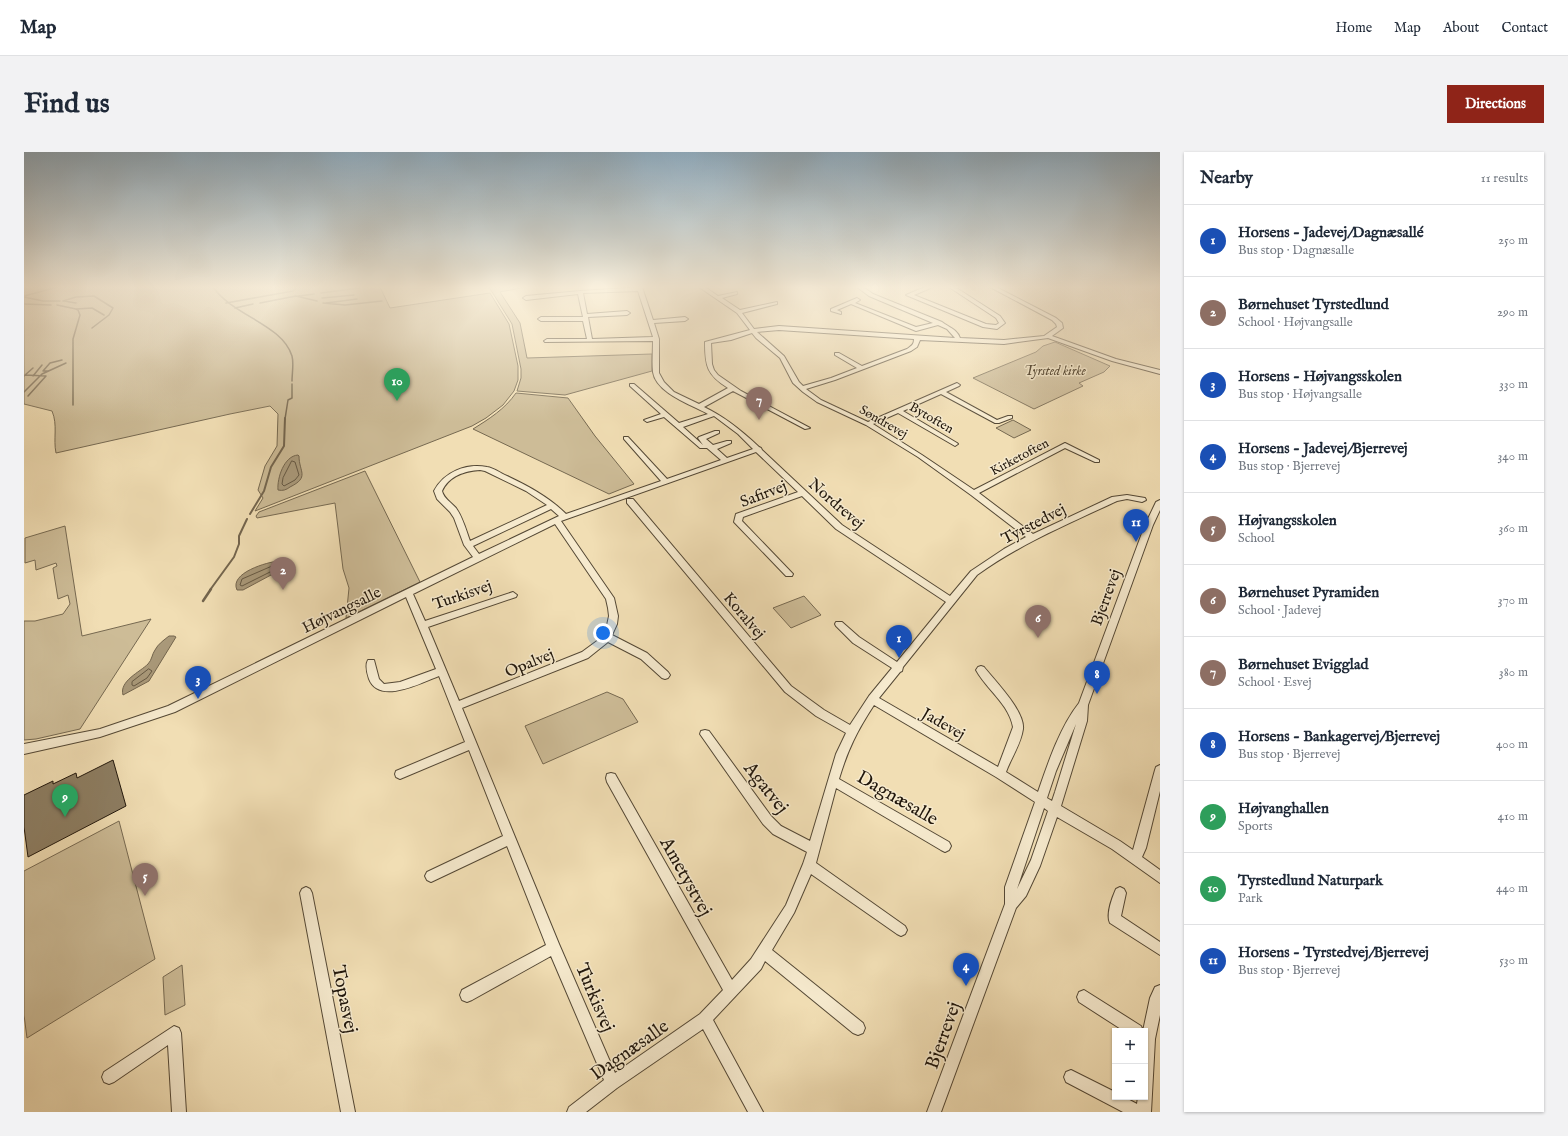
<!DOCTYPE html>
<html lang="en">
<head>
<meta charset="utf-8">
<style>
  :root { --surface:#fff; --page:#f2f2f3; --text:#1f2937; --muted:#747a83; --line:#e0e1e3; --accent:#8f2418 }
  body { margin:0; font-family:"IM FELL English",serif; background:var(--page); color:var(--text) }
  .controls { position:absolute; right:12px; bottom:12px; display:grid; overflow:hidden; border-radius:0px; box-shadow:0 1px 3px #0004 }
  .controls button { width:36px; height:36px; display:grid; place-items:center; padding:0; border:0; border-bottom:1px solid var(--line); background:var(--surface); color:var(--text); font:20px sans-serif }
  .you { position:absolute; left:579px; top:481px; width:14px; height:14px; margin:-10px; border:3px solid #fff; border-radius:50%; background:#1a73e8; box-shadow:0 0 0 6px #1a73e833 }
  .badge { display:grid; place-items:center; width:26px; height:26px; border-radius:50%; background:var(--accent); color:#fff; font-size:13px; font-weight:700 }
  .pin { position:absolute; translate:-50% -33px; filter:drop-shadow(0 1px 2px #0008) }
  .pin::after { content:''; position:absolute; top:21px; width:14px; height:12px; background:inherit; clip-path:polygon(0 0,100% 0,50% 100%) }
  .list { margin:0; padding:0; list-style:none }
  h2 { display:flex; justify-content:space-between; align-items:center; height:52px; margin:0; padding:0 16px; font-size:17px }
  h2 small { font-size:13px; font-weight:400; color:var(--muted) }
  .list li { display:grid; grid-template-columns:26px 1fr auto; gap:12px; align-items:center; box-sizing:border-box; height:72px; padding:0 16px; border-top:1px solid var(--line) }
  .list b { display:block; font-size:15px; white-space:nowrap }
  .list p { margin:0; font-size:13px; white-space:nowrap; color:var(--muted) }
  .list em { font-size:13px; font-style:normal; color:var(--muted) }
  .map { position:relative; flex:none; width:1136px; height:960px; overflow:hidden; border-radius:0px }
  header { display:flex; align-items:center; gap:24px; box-sizing:border-box; height:56px; padding:0 20px; background:var(--surface); border-bottom:1px solid var(--line) }
  header strong { font-size:19px }
  nav { display:flex; gap:22px; margin-inline-start:auto; font-size:14px }
  .intro { display:flex; align-items:center; justify-content:space-between; box-sizing:border-box; height:96px; padding:0 24px }
  h1 { margin:0; font-size:28px }
  .button { padding:10px 18px; border-radius:0px; background:var(--accent); color:#fff; font-size:14px; font-weight:700 }
  main { display:flex; gap:24px; padding:0 24px }
  aside { flex:1; background:var(--surface); border-radius:0px; box-shadow:0 1px 3px #0004 }
  .map>svg:first-child { display:block }
</style>
</head>
<body>
<header>
<strong>Map</strong>
<nav><a>Home</a><a>Map</a><a>About</a><a>Contact</a></nav>
</header>
<div class="intro"><h1>Find us</h1><a class="button">Directions</a></div>
<main>
<div class="map">
<svg width="1136" height="960" viewBox="0 0 1136 960">
  <rect width="100%" height="100%" fill="#f1deb4"/>
  <filter id="stains"><feTurbulence type="fractalNoise" baseFrequency=".005" numOctaves="4"/><feColorMatrix values="0 0 0 0 .2 0 0 0 0 .09 0 0 0 0 .02 0 0 0 .5 -.17"/></filter>
  <radialGradient id="worn" r=".72"><stop offset=".6" stop-color="#630" stop-opacity="0"/><stop offset="1" stop-color="#630" stop-opacity=".3"/></radialGradient>
  <path fill="#cdbc97" stroke="#766951" d="M0 135H356L366 156 466 141 485 172 494 214V228L490 239 479 253 462 266 448 274 231 359 239 346 234 338 241 314 253 294 254 262 246 254 206 262 32 301C29 287 34 273 28 259L0 252Z
    M465 135H503L476 140 496 171 503 206 628 202V219L541 243 493 239 497 226V217L488 172Z
    M1031 190 1086 214 1080 220 1055 231 1059 234 1010 257 949 226 1012 200 1019 194Z
    M492 241 544 246 571 284 610 332 585 342 449 277C465 267 481 257 492 241Z
    M989 268 1007 278 990 286 972 276Z
    M341 319 396 430 322 466 325 436 319 417 311 351 233 366 232 364 235 360Z
    M41 374 58 484 127 467 56 577 12 587 0 588V469H11L39 462 46 452 44 443 34 447 29 416 33 414 32 411 12 418 11 408 1 411V386Z
    M780 444 797 463 767 476 749 456Z
    M583 540 599 547 614 570 519 612 501 574Z
    M95 669 131 807 3 886 0 863V719Z
    M158 813 161 853 141 863 139 825Z"/>
  <path fill="#aa9a7b" stroke="#73654e" d="M274 303 275 304C275 320 286 325 266 335 262 338 259 339 254 338 253 326 260 304 274 303Z
    M255 409 260 410 262 416 259 421 255 423H247L219 438H213C205 421 243 410 255 409Z
    M145 484H150L152 485 125 529 99 543C95 529 116 520 124 512 128 508 128 502 131 498 134 492 140 488 145 484Z"/>
  <g fill="none" stroke-linecap="round" stroke-linejoin="round">
    <path stroke="#655843" stroke-width="1" d="M268 309 271 310 275 323 271 328 260 334 258 332 259 326Z
      M255 413 258 415 256 419 246 420 218 434 216 433 218 427 248 414Z
      M125 517 128 519 123 526 110 534 108 533V530Z"/>
    <path stroke="#73654e" stroke-width="1.5" d="M189 135C209 164 258 172 268 204 270 212 268 221 268 229
      M297 141 335 136
      M0 144 34 135
      M275 144 290 142
      M0 145 19 149H36
      M298 146 330 143
      M39 149 52 145 70 144 89 156 85 163 68 176
      M40 149 52 151
      M202 151 269 139 273 135
      M236 151 272 144 293 149
      M299 151 321 153 358 149
      M302 151 333 147
      M0 152 27 153
      M33 153 52 157 54 158 56 163 49 187V253
      M211 156 229 152
      M52 157 68 156 80 163
      M24 219H19L26 211 38 208
      M1 223 22 224 4 244
      M0 224 9 216
      M9 224 18 213
      M0 240 18 222 42 211
      M261 267 264 248 268 246V232"/>
    <path stroke="#73654e" stroke-width="2" d="M226 362 240 339 247 315 260 294 261 266
      M186 438 210 405 215 392V384L223 367"/>
    <path stroke="#73654e" stroke-width="2.5" d="M179 449 187 437"/>
  </g>
  <path fill="#8d7e63" stroke="#20160b" d="M89 608 102 654 4 705 0 675V643L29 629V632L52 621 53 626Z"/>
  <g fill="none" stroke-linecap="round" stroke-linejoin="round">
    <defs>
      <path id="minor" d="M618 135 629 168 661 165 664 167 661 169 630 171 635 187V221L640 230 650 240 675 252 704 236C683 223 681 214 681 190L726 178 713 161 675 135H681L694 144 713 140V142L698 146 716 158 753 150V152L718 161 730 177 755 174 931 186 923 177 914 173 892 179 827 152 813 158 817 160V162L807 159V157L833 146 836 148 831 151 892 175 909 171 845 144 833 135H839L849 142 918 170C924 175 933 177 936 186L980 188 1020 184 1033 175 1032 172 1028 168 966 135H972L1032 166 1038 171 1039 176 1028 184 1092 207 1136 218V222L1088 209 1024 186 980 192 896 188 893 195 887 199 811 228 782 237 797 248 844 270 933 231 936 233 935 234 922 240 973 268 984 264H988V266L975 271H971L917 242 879 259 933 291 934 292 931 294 874 261 849 272 898 303 950 338 1041 291 1075 308V310H1071L1041 296 955 341 1009 382 1088 345 1103 343 1121 346 1122 348 1118 350 1103 347 1093 349C1044 372 996 392 953 423L879 515 878 519 876 520 855 546 974 615 989 575C985 552 963 538 952 518L954 515 957 514 960 515C971 529 1001 559 999 577 997 592 987 606 982 620L1014 640C1024 611 1036 575 1055 551L1121 373 1132 350 1136 348V358L1129 373 1064 553 1063 569 1037 654 1096 689 1109 698 1131 618 1132 615 1136 613V639L1122 696 1118 705 1136 718V731L1088 697 1033 665 1016 714 1002 744 992 756 917 960H903L981 752V735L1011 650 972 625 850 553C833 579 824 597 815 627L925 690 927 694 925 698 921 700 917 698 812 636 792 711 881 774 883 778 881 782 877 784 873 782 787 722 770 761 748 798 839 871 841 876 839 881 834 883 829 881 741 809 737 817 689 868 739 960H724L679 877 593 936 562 960H543L545 955 580 928 527 804 448 848 443 850 438 848 436 843 438 838 522 793 483 694 407 730 403 728 401 724 403 720 479 684 445 598 376 627 372 625 371 622 372 619 441 590 415 524C397 531 355 553 345 527 343 521 341 513 344 508H350L355 527 360 532 376 530 412 517 382 445 151 560 76 585 0 602V592L76 577 144 554 449 405 440 393 430 366 426 360 413 347 410 339C420 320 442 311 463 315 470 316 476 321 483 324 504 334 525 345 542 362L637 329 600 287V285H604L643 327 697 308 683 296H676L640 265 623 270 620 268 637 262 606 234V232H610L655 271 684 262C668 253 632 241 629 220 628 210 629 199 629 189L521 190 520 189 523 187H563L559 169H517L514 167 517 165H559L554 142 502 148 499 146 502 144 556 139ZM614 139 629 185 568 187 564 165 603 163 606 161 603 159 563 162 559 141ZM755 178 890 187C890 193 887 194 883 197L838 214 815 201H811V203L833 216 807 226 779 234 775 230 760 204 733 180ZM728 181 732 186 756 206 769 231 779 240 793 250 842 273 894 305 947 343 1002 385 980 397 947 419 926 444 818 373 738 298 737 296 735 295C718 279 701 265 680 255L709 239 781 277 786 276 717 239 694 223 690 218 688 212 687 191 707 188ZM690 264 714 282 729 297 703 306 693 297 707 291V289H703L689 293 682 287 695 281V279H691L675 285 674 286 679 293 659 275ZM732 300 774 340 712 362 710 370 762 424H768L769 422 718 369 719 365 778 344 812 377 922 450 873 510 835 485 818 470H812L811 472 812 474 829 491 868 516 845 544 826 573 800 558 767 534 609 347H603V351L761 540 792 564 822 581 812 602 786 689 757 674 747 664 685 579 681 578 677 579 676 582 739 672 749 682 783 700 779 712 762 753 727 807 708 828 591 622 587 621 583 622 582 626 583 630 699 838 676 862 591 921 535 792 438 556 564 506 584 490 617 507 638 526 641 527 644 526 646 523 644 520 623 501 588 483 593 472 594 464 590 446 537 369ZM456 318 461 319 502 339 523 353 446 389C442 378 439 366 432 356 427 350 420 347 418 339 425 324 440 319 456 318ZM527 357 535 364 455 402 449 394ZM531 372 582 447 584 456 585 464 582 478 573 489 558 500 435 549 404 475 492 445 493 443 489 440 401 469 389 442ZM1052 572 1031 640 1028 649 1023 646 1032 619ZM1020 656 1024 659 1007 708 993 737Z
        M901 135H909L890 143 962 172 972 173 975 171 972 166 925 135H931L976 164 981 171 973 177 959 175 882 143Z
        M282 735 286 737 288 741 331 960H317L276 741 278 737Z
        M1096 735 1100 737 1102 741 1097 764 1136 790V803L1086 771C1082 763 1088 746 1092 737Z
        M1136 833V863L1131 887 1127 960H1099L1042 930 1040 925 1042 920 1047 918 1091 940V945H1100L1113 952 1114 945H1121V879H1119L1126 846 1131 835Z
        M1060 838 1117 874 1119 879H1100L1055 850 1053 845 1055 840Z
        M150 874 155 876 157 881 162 960H148L144 893 90 930 85 932 80 930 78 925 80 920Z"/>
    </defs>
    <use href="#minor" stroke="#544835" stroke-width="2"/>
    <use href="#minor" fill="#f6eace" fill-rule="evenodd"/>
  </g>
  <linearGradient id="sky" x2="0" y2="1"><stop stop-color="#8faabc"/><stop offset="0.5" stop-color="#f9f0dd"/><stop offset="1" stop-color="#f9f0dd" stop-opacity="0"/></linearGradient>
  <rect width="1136" height="270" fill="url(#sky)"/>
  <g text-anchor="middle" stroke-width="3" stroke-linejoin="round" paint-order="stroke">
    <g font-size="13" font-style="italic" fill="#5d503c" stroke="#f6eace">
      <text x="1031" y="223">Tyrsted kirke</text>
    </g>
    <g font-size="13" fill="#20160b" stroke="#f6eace">
      <text transform="translate(908 265) rotate(30)" y="5">Bytoften</text>
      <text transform="translate(860 269) rotate(30)" y="5">Søndrevej</text>
      <text transform="translate(995 304) rotate(-28)" y="5">Kirketoften</text>
    </g>
    <g font-size="16" fill="#20160b" stroke="#f6eace">
      <text transform="translate(739 341) rotate(-21)" y="6">Safirvej</text>
      <text transform="translate(813 351) rotate(41)" y="6">Nordrevej</text>
      <text transform="translate(1009 371) rotate(-27)" y="6">Tyrstedvej</text>
      <text transform="translate(438 442) rotate(-19)" y="6">Turkisvej</text>
      <text transform="translate(1081 445) rotate(-70)" y="6">Bjerrevej</text>
      <text transform="translate(317 457) rotate(-26)" y="6">Højvangsalle</text>
      <text transform="translate(721 463) rotate(50)" y="6">Koralvej</text>
      <text transform="translate(505 510) rotate(-22)" y="6">Opalvej</text>
      <text transform="translate(920 571) rotate(30)" y="6">Jadevej</text>
    </g>
    <g font-size="19" fill="#20160b" stroke="#f6eace">
      <text transform="translate(743 635) rotate(52)" y="7">Agatvej</text>
      <text transform="translate(874 645) rotate(30)" y="7">Dagnæsalle</text>
      <text transform="translate(663 724) rotate(61)" y="7">Ametystvej</text>
      <text transform="translate(572 845) rotate(67)" y="7">Turkisvej</text>
      <text transform="translate(322 847) rotate(79)" y="7">Topasvej</text>
      <text transform="translate(918 883) rotate(-70)" y="7">Bjerrevej</text>
      <text transform="translate(605 897) rotate(-35)" y="7">Dagnæsalle</text>
    </g>
  </g>
  <rect width="100%" height="100%" filter="url(#stains)"/>
  <rect width="100%" height="100%" fill="url(#worn)"/>
</svg>
<div class="controls">
<button>+</button>
<button>−</button>
</div>
<div class="you"></div>
<div class="pin badge" style="left:875px;top:506px;background:#1a4fb4">1</div>
<div class="pin badge" style="left:259px;top:438px;background:#8d6e63">2</div>
<div class="pin badge" style="left:174px;top:547px;background:#1a4fb4">3</div>
<div class="pin badge" style="left:942px;top:834px;background:#1a4fb4">4</div>
<div class="pin badge" style="left:121px;top:744px;background:#8d6e63">5</div>
<div class="pin badge" style="left:1014px;top:486px;background:#8d6e63">6</div>
<div class="pin badge" style="left:735px;top:268px;background:#8d6e63">7</div>
<div class="pin badge" style="left:1073px;top:542px;background:#1a4fb4">8</div>
<div class="pin badge" style="left:41px;top:665px;background:#2e9e5b">9</div>
<div class="pin badge" style="left:373px;top:249px;background:#2e9e5b">10</div>
<div class="pin badge" style="left:1112px;top:390px;background:#1a4fb4">11</div>
</div>
<aside>
<h2>Nearby<small>11 results</small></h2>
<ul class="list">
<li><span class="badge" style="background:#1a4fb4">1</span><div><b>Horsens - Jadevej/Dagnæsallé</b><p>Bus stop · Dagnæsalle</p></div><em>250 m</em></li>
<li><span class="badge" style="background:#8d6e63">2</span><div><b>Børnehuset Tyrstedlund</b><p>School · Højvangsalle</p></div><em>290 m</em></li>
<li><span class="badge" style="background:#1a4fb4">3</span><div><b>Horsens - Højvangsskolen</b><p>Bus stop · Højvangsalle</p></div><em>330 m</em></li>
<li><span class="badge" style="background:#1a4fb4">4</span><div><b>Horsens - Jadevej/Bjerrevej</b><p>Bus stop · Bjerrevej</p></div><em>340 m</em></li>
<li><span class="badge" style="background:#8d6e63">5</span><div><b>Højvangsskolen</b><p>School</p></div><em>360 m</em></li>
<li><span class="badge" style="background:#8d6e63">6</span><div><b>Børnehuset Pyramiden</b><p>School · Jadevej</p></div><em>370 m</em></li>
<li><span class="badge" style="background:#8d6e63">7</span><div><b>Børnehuset Evigglad</b><p>School · Esvej</p></div><em>380 m</em></li>
<li><span class="badge" style="background:#1a4fb4">8</span><div><b>Horsens - Bankagervej/Bjerrevej</b><p>Bus stop · Bjerrevej</p></div><em>400 m</em></li>
<li><span class="badge" style="background:#2e9e5b">9</span><div><b>Højvanghallen</b><p>Sports</p></div><em>410 m</em></li>
<li><span class="badge" style="background:#2e9e5b">10</span><div><b>Tyrstedlund Naturpark</b><p>Park</p></div><em>440 m</em></li>
<li><span class="badge" style="background:#1a4fb4">11</span><div><b>Horsens - Tyrstedvej/Bjerrevej</b><p>Bus stop · Bjerrevej</p></div><em>530 m</em></li>
</ul>
</aside>
</main>
</body>
</html>
